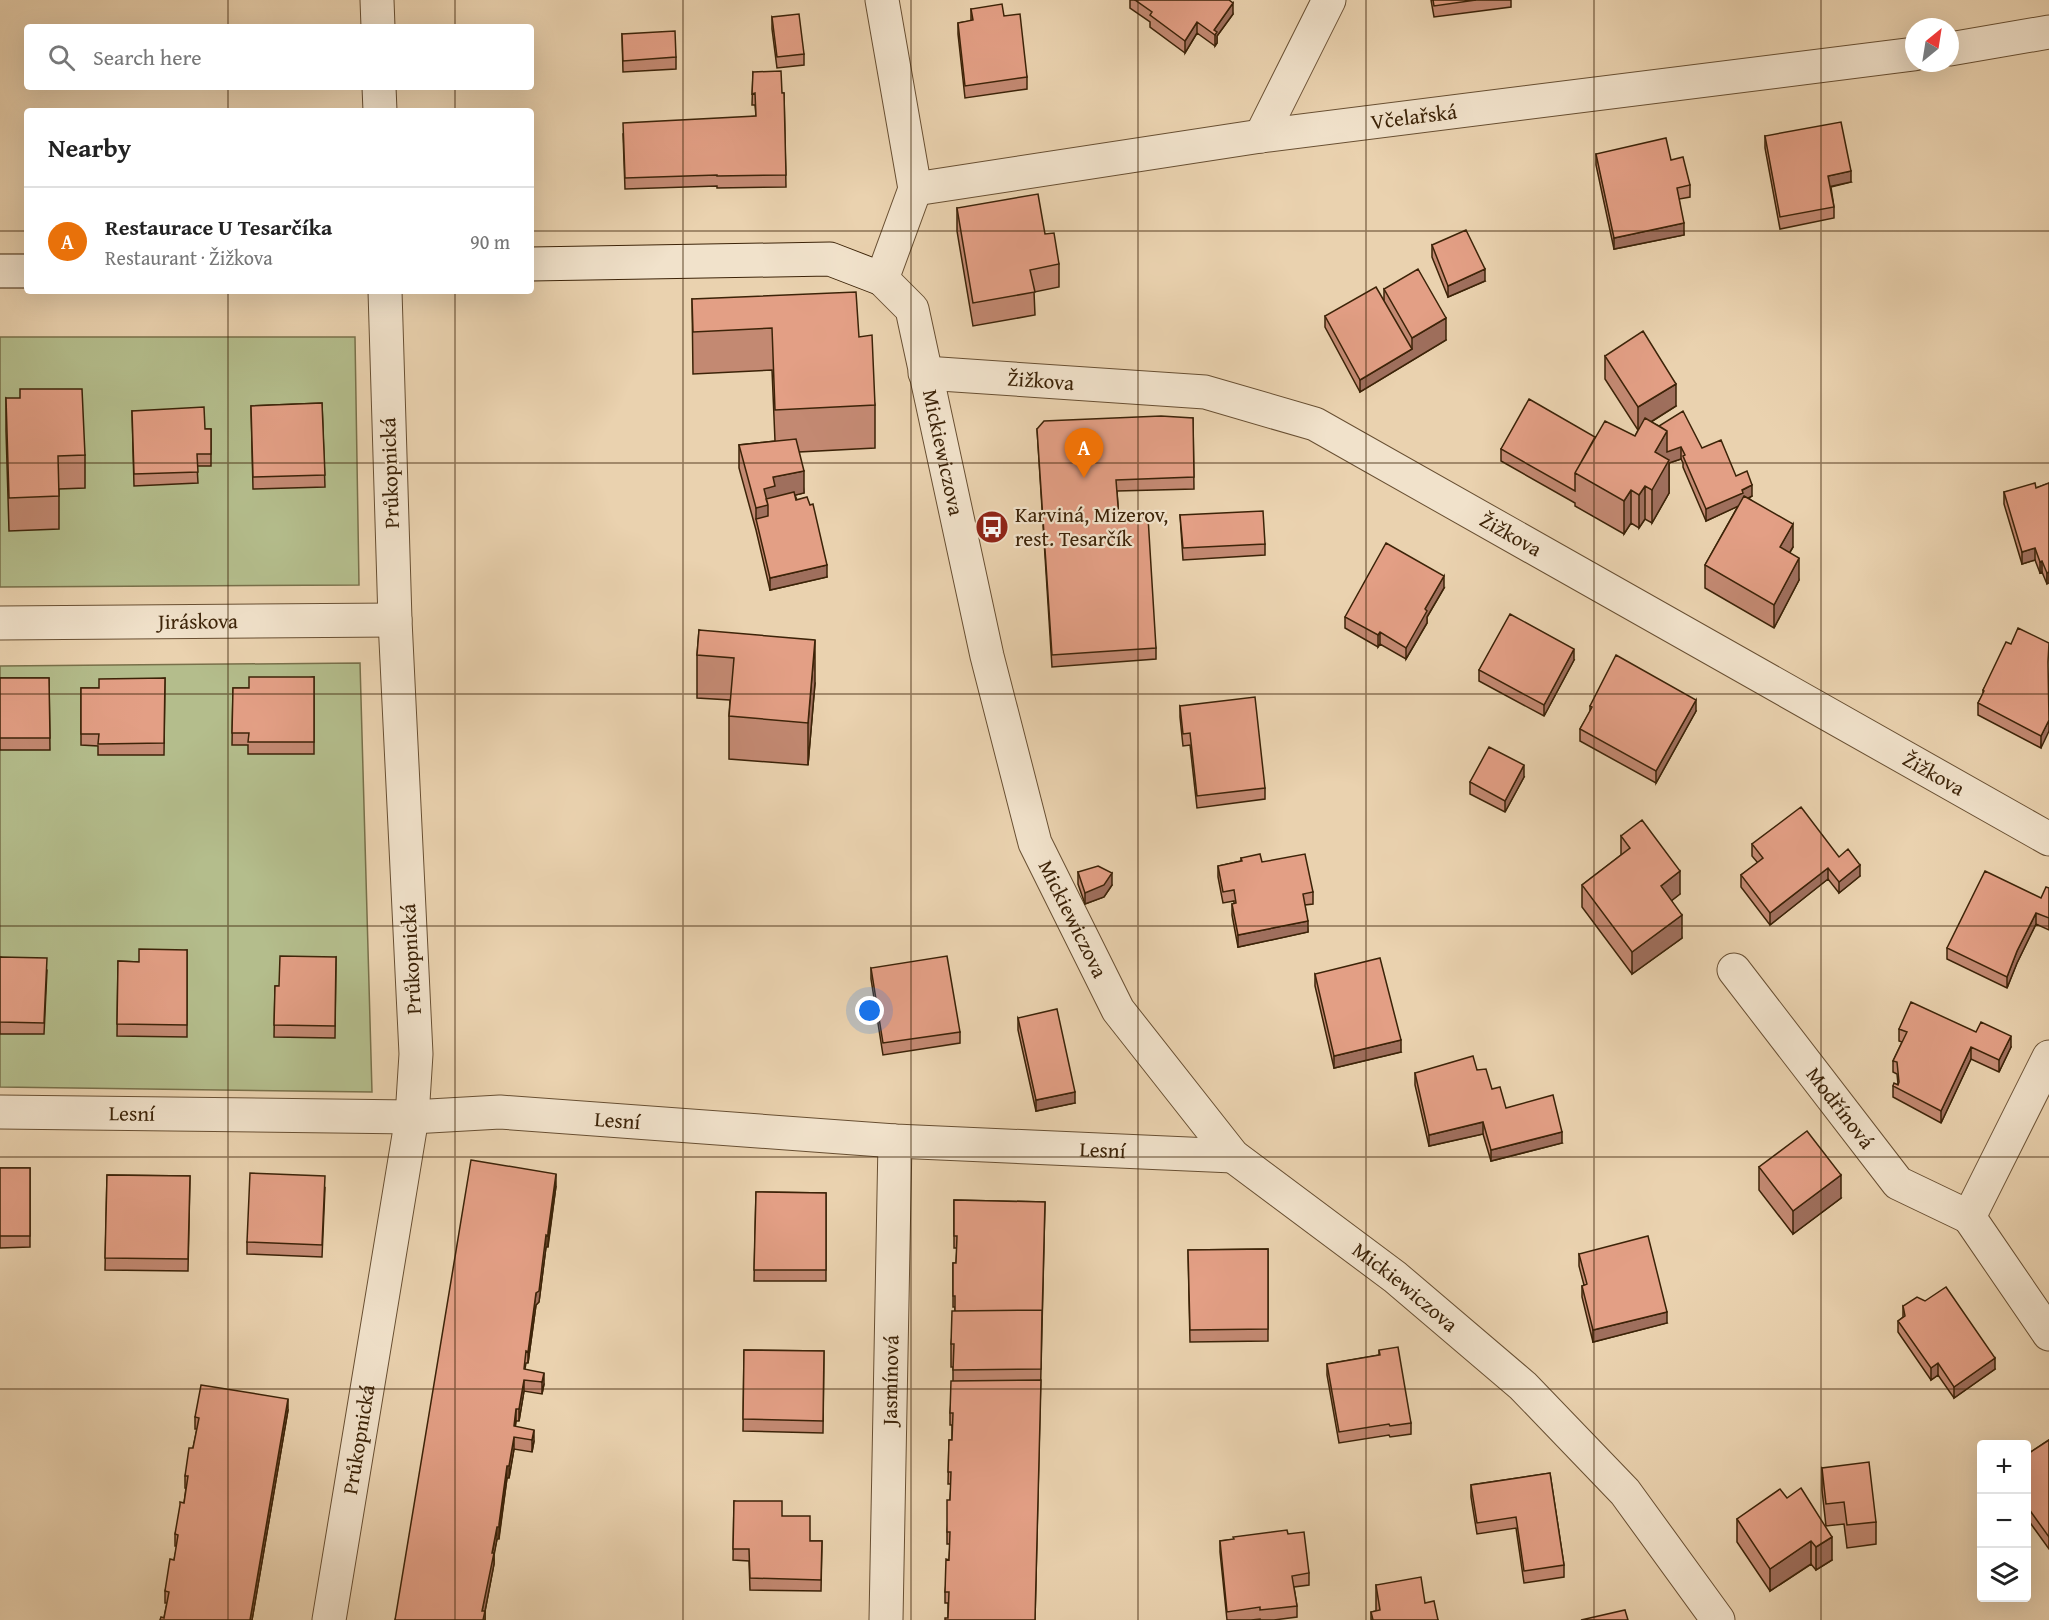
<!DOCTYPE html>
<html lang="en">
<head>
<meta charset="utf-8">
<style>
  :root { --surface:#fff; --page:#f2f2f2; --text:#222; --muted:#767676; --line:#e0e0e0; --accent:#d93025 }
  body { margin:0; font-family:"Gentium Book Plus",serif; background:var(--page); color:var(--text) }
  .controls { position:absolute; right:18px; bottom:18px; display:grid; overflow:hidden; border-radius:6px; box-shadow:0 6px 24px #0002 }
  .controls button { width:54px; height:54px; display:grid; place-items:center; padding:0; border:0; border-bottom:2px solid var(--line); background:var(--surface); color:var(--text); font:30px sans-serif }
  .compass { position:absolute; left:1905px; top:18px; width:54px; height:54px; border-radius:50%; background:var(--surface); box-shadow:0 6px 24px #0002; rotate:30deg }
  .you { position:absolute; left:870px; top:1011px; width:21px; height:21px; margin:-15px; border:4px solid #fff; border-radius:50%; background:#1a73e8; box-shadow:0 0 0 9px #1a73e833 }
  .badge { display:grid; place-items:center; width:39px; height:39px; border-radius:50%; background:var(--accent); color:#fff; font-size:20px; font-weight:700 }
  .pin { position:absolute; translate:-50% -50px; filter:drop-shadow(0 2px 3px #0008) }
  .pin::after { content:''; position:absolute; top:32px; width:21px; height:18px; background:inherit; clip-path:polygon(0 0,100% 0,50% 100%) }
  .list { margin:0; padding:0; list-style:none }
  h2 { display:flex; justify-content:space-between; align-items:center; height:78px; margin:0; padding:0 24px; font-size:26px }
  h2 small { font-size:20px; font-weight:400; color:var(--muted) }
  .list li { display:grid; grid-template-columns:39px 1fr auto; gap:18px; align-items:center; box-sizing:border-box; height:108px; padding:0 24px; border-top:2px solid var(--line) }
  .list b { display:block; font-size:22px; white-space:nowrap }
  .list p { margin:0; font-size:20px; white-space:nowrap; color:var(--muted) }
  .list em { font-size:20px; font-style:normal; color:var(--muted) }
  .icon { flex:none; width:33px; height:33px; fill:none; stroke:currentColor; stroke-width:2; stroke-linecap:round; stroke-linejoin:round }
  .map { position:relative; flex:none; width:2049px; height:1620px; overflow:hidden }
  .search { position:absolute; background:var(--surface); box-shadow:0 6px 24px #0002; left:24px; top:24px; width:510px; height:66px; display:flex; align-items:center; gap:15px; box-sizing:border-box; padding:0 21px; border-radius:6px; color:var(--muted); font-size:22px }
  .panel { position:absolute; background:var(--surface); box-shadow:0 6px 24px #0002; left:24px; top:108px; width:510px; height:186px; border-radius:6px }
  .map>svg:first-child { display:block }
</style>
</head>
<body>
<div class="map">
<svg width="2049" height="1620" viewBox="0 0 2049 1620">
  <rect width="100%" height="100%" fill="#ead2af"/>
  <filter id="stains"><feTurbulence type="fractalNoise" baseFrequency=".00333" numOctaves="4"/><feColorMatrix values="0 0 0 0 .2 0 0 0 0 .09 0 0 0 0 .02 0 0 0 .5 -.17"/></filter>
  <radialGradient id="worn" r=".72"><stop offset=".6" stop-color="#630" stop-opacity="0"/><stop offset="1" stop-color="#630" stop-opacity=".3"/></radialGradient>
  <path fill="#b4bd8c" stroke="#78704a" stroke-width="1.5" d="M0 337H355L359 585 0 587Z
    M360 663 372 1092 0 1087V666Z"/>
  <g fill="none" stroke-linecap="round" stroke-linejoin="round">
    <defs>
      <g id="street">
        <path d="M377 0 378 27"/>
        <path id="s1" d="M882 0 915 189 882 279 912 309 987 656 1035 843 1118 1010 1233 1156 1395 1277 1523 1386 1625 1492 1718 1620"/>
        <path d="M1950 49 2049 32"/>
        <path d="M379 87 380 111"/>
        <path d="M1261 136 1329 0"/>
        <path id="s2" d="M915 189 1261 136 1914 54"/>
        <path id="s3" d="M925 373 1205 392 1315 424 2049 839"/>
        <path id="s4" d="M0 623 395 620"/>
        <path id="s5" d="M1734 970 1898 1183 1969 1217 2049 1057"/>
        <path id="s6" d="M0 1112 412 1117 500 1112 895 1141 1233 1156"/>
        <path d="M1969 1217 2049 1334"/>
        <path id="s7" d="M329 1620 412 1117 416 1054 395 620 385 291"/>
        <path id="s8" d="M886 1620 895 1141"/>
      </g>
      <path id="secondary" d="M531 264 830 259 882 279
        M0 271H27"/>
    </defs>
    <use href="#street" stroke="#684f32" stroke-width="35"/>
    <use href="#secondary" stroke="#3c2308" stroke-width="35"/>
    <use href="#street" stroke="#f1e2cb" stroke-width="33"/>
    <use href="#secondary" stroke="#f1e2cb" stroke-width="33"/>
  </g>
  <path fill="#c38972" stroke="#3c2308" stroke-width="1.5" d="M1130 0H1229L1233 14 1217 36V43L1215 46 1197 33 1185 53 1150 27V22L1130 8Z
    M1431 0H1511V7L1434 17Z
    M971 9 1004 16 1027 77V89L965 98 958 34V23L971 21Z
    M772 17 804 54V65L777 68 772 29Z
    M622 34 676 57V69L623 72Z
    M753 72 782 93H784L786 187 717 188V186L625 189 623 134 756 116 755 105H752Z
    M1765 136 1851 182 1831 187 1834 207V218L1780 229 1765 148Z
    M1596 154 1671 160 1690 185V197L1679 199 1684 235 1614 249 1596 165Z
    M957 208 1045 234 1059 264V287L1034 292 1035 315 973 326 957 231Z
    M1432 245 1485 281 1448 297 1432 257Z
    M1384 289 1446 340 1360 392 1325 327V316L1384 300Z
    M692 299 859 337 875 405V448L799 452 804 493 795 495 827 577 770 590 756 530 739 468V445L775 441 772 370 693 374Z
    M1605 356 1676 406 1651 422 1702 448 1736 476 1752 496 1749 498 1793 547 1790 552 1799 580 1774 628 1705 588V565L1738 506 1706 521 1683 467V463L1681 459 1669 463V493L1652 523 1645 519 1639 528 1631 523 1624 534 1575 506V503L1501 461V449L1595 437 1635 436 1638 430 1605 379Z
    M6 398 85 455V488L59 489V529L9 531 6 431Z
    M322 403 325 487 253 489 251 406Z
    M132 411 205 429H211V466H197L198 483 134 486Z
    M1193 418 1194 489 1117 491 1119 519 1156 648V659L1052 667 1037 429Z
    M2049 483 2047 584 2042 572 2040 573 2035 560 2022 564 2004 504V492L2036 488Z
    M1180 515 1265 544V555L1183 560Z
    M1444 588 1427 617V623L1406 659 1380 644 1378 647 1345 628V617Z
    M699 630 815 683 808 765 729 759V716L730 700 697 698V655Z
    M2049 643 2041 748 1978 715V703L1983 694V690L2011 644Z
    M1574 660 1544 716 1479 681V670Z
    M314 677V754H248V745H232L233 688H249Z
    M0 678H49L50 750H0Z
    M165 678 164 755H98V746L81 745V688H99Z
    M1180 706 1265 788V799L1197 808 1190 745 1183 746 1180 717Z
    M1590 706 1696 711 1656 783 1580 741V729L1590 712Z
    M1524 777 1505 812 1470 794V782Z
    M1621 836 1680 894 1671 901 1682 938 1632 974 1582 907V885L1621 855Z
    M1752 844 1839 857 1860 876 1839 893 1828 879 1770 925 1741 887V875L1758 863 1752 856Z
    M1241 858 1262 862 1313 892V904L1305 905 1308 932 1238 947 1232 915V904H1234V901L1223 903 1218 877V866L1241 861Z
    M1078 872 1112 885 1104 897 1085 904 1078 884Z
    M2049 888V930L2036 924 2017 963 2007 988 1947 959V948L2041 898Z
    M187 950V1037L117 1036 118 961 139 962Z
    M0 957 47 970 44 1034H0Z
    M336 957 335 1038 274 1037 275 986H279Z
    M871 968 960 1032V1043L883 1055 871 979Z
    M1315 974 1401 1052 1334 1068 1315 986Z
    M1018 1018 1075 1103 1036 1111 1018 1030Z
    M1899 1029 1976 1032 2011 1047 1999 1072 1971 1059 1941 1123 1893 1097V1086L1898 1084 1897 1074 1893 1072V1061L1902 1042 1899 1041Z
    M1477 1070 1506 1108 1562 1143 1491 1161 1483 1134 1429 1146 1415 1085V1073Z
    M1759 1167 1841 1198 1793 1234 1759 1190Z
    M0 1168H30V1247L0 1248Z
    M107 1175 190 1176 188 1271 105 1270Z
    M556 1186 548 1244V1247H546L539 1302 536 1305 528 1363H526L525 1369 544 1384 542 1394 524 1391 519 1421H516L515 1427 534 1441 532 1452 514 1449 509 1478H507L499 1536V1539H497L494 1553V1564L485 1611V1620H395Z
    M325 1188 322 1257 247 1254V1242Z
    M756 1192 826 1193V1281H754Z
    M954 1200 1045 1202 1035 1620 948 1618V1603H945V1592L949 1560 950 1544H947V1532L950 1500 951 1484H948L949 1440H952V1425H950V1413L953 1381V1367H951V1344L955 1311V1307H953V1263H956L957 1248H954Z
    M1268 1249V1341L1190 1342 1188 1250Z
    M1579 1254 1667 1323 1593 1342 1582 1297V1286L1584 1285 1579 1266Z
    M1903 1306 1995 1369 1954 1398 1938 1375 1931 1380 1898 1332V1321L1903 1317Z
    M744 1350 824 1351 823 1433 743 1431Z
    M1379 1350 1411 1423V1434L1390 1437 1389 1435 1339 1443 1327 1375V1364L1379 1355Z
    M288 1410 252 1620H160L164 1618 167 1603H165V1591L174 1560 177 1546H175V1534L184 1503 186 1488H185V1476L193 1448 197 1429H195V1417Z
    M2049 1440V1549L2026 1517V1455Z
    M1822 1468 1876 1522V1544L1847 1548 1844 1524 1826 1526 1822 1490Z
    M1550 1473 1564 1565V1577L1524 1583 1516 1528 1477 1534 1471 1497V1485Z
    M1787 1498 1832 1560 1816 1570 1811 1564 1770 1591 1737 1542V1519Z
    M734 1501 782 1516 810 1541H822L821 1591 750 1590 749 1561 733 1560Z
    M1288 1534 1309 1573V1585L1294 1587 1297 1606V1617L1274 1620H1260V1619L1251 1620H1227L1220 1552V1541Z
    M1376 1585 1425 1603 1438 1620H1371V1612L1376 1611Z"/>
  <path fill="#9f6f5d" stroke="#3c2308" stroke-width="1.5" d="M1233 3V14L1217 36V43L1215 46V35L1214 30Z
    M1197 22V33L1185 53V41Z
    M1851 171V182L1828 187V176Z
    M1684 223V235L1614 249V238Z
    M1485 269V281L1448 297V286Z
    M1446 318V340L1360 392V380L1412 349V338Z
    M1676 384V406L1638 430V407Z
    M1667 431 1681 447V459L1669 463V493L1652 523V490L1655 452Z
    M804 471V493L775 500 768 527 756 519V508L764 489 773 477Z
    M1752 485V496L1743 501V504L1706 521V509Z
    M1645 486V519L1639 528V495Z
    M1631 490V523L1624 534V501Z
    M1793 524V547L1780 569V547Z
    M2035 548V560L2022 564V552Z
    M1799 558V580L1774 628V605Z
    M2042 561V572L2040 573V562Z
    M827 565V577L770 590V578Z
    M2049 572V583L2047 584V573Z
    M1444 576V588L1427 617V623L1406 659V648L1425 609Z
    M1380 632V644L1378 647V635Z
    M815 640V683L808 765V723Z
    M1574 649V660L1544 716V705Z
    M1696 700V711L1656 783V771Z
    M2049 720V731L2041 748V736Z
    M1524 765V777L1505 812V801Z
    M1860 865V876L1839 893V882Z
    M1828 868V879L1770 925V913Z
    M1680 871V894L1661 909V886Z
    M1112 873V885L1104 897 1085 904V893Z
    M2036 913V924L2017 963 2007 988V977L2017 951Z
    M1682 915V938L1632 974V952Z
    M1308 921V932L1238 947V935Z
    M2011 1036V1047L1999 1072V1060Z
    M1401 1040V1052L1334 1068V1056Z
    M1971 1047V1059L1941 1123V1111Z
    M1075 1092V1103L1036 1111V1100Z
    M1483 1122V1134L1429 1146V1135Z
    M1562 1132V1143L1491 1161V1150Z
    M556 1174V1186L548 1247V1236Z
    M1841 1175V1198L1793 1234V1211Z
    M546 1235V1247L539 1302 536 1305 528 1363V1352L536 1293Z
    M1667 1312V1323L1593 1342V1330Z
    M1995 1358V1369L1954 1398V1387Z
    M1938 1363V1375L1931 1380V1368Z
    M544 1373V1384L542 1394V1382Z
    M524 1380V1391L519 1421V1409Z
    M288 1399V1410L252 1620H250Z
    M516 1409V1421L514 1438V1426Z
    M534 1430V1441L532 1452V1440Z
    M514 1437V1449L509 1478V1466Z
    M507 1466V1478L499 1539V1527Z
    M497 1527V1539L493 1561 494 1553V1564L485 1611V1620H483L482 1611Z
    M1832 1537V1560L1816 1570V1547Z
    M1811 1541V1564L1770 1591V1569Z"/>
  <path fill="#e39f85" stroke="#3c2308" stroke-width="1.5" d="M1135 0H1229L1233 3 1214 30 1217 32 1215 35 1197 22 1185 41 1150 15 1152 12Z
    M1433 0H1476L1434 6Z
    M1002 4 1004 16 1020 14 1027 77 965 86 958 23 973 20 971 9Z
    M799 14 804 54 777 57 772 17Z
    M675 31 676 57 623 61 622 34Z
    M781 71 782 93H784L786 175 717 176V175L625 178 623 123 756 116 755 93 752 94 753 72Z
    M1841 122 1851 171 1828 176 1834 207 1780 217 1765 136Z
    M1666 138 1671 160 1683 157 1690 185 1677 188 1684 223 1614 238 1596 154Z
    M1038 194 1045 234 1054 233 1059 264 1030 270 1035 292 973 303 957 208Z
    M1466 230 1485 269 1448 286 1432 245Z
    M1418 269 1446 318 1412 338 1384 289Z
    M1376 287 1412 349 1360 380 1325 316Z
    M856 292 859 337 872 335 875 405 775 410 772 328 693 332 692 299Z
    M1643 331 1676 384 1638 407 1605 356Z
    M20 389H82L85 455 58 456 59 496 9 498 6 398H20Z
    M1529 399 1595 437 1575 473V491L1501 449Z
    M322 403 325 475 253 477 251 406Z
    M204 407 205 429H211V454H197L198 472 134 474 132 411Z
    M1683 411 1702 448 1721 440 1736 476 1747 471 1752 485 1742 490 1743 493 1706 509 1683 456 1685 455 1681 447 1667 452V431L1659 426Z
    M1161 416 1193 418 1194 477 1116 480 1119 519 1148 517 1156 648 1052 655 1037 429 1044 421Z
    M1645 418 1667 431 1655 452 1669 460 1652 490 1645 486 1639 495 1631 490 1624 501 1575 473 1605 421 1635 436Z
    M796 439 804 471 773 477 775 486 764 489 768 505 756 508 739 445Z
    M2035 483 2036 488 2049 483V572L2047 573 2042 561 2040 562 2035 548 2022 552 2004 492Z
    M794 492 796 500 807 497 810 505 813 504 827 565 770 578 756 519 768 516V505L766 499Z
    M1744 496 1793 524 1780 547 1799 558 1774 605 1705 565Z
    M1263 511 1265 544 1183 548 1180 515Z
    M1386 543 1444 576 1425 609 1427 611 1406 648 1380 632 1378 635 1345 617Z
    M1510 614 1574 649 1544 705 1479 670Z
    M2018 628 2049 643 2048 662 2049 720 2041 736 1978 703 1984 691 1983 690 2006 642 2011 644Z
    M699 630 815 640 808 723 729 716 734 658 697 655Z
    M1616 655 1696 700 1656 771 1580 729 1592 707 1590 706Z
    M249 677H314V742H248L249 733H232L233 688H249Z
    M0 678H49L50 738H0Z
    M165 678 164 743 98 744 99 734H81V688H99V679Z
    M1255 697 1265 788 1197 796 1190 733 1183 734 1180 706Z
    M1489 747 1524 765 1505 801 1470 782Z
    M1801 807 1839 857 1848 849 1860 865 1839 882 1828 868 1770 913 1741 875 1763 858 1752 844Z
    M1642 820 1680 871 1661 886 1682 915 1632 952 1582 885 1630 848 1621 836Z
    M1260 854 1262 862 1305 854 1313 892 1303 894 1308 921 1238 935 1232 904 1236 903 1234 890 1223 892 1218 866 1242 861 1241 858Z
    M1098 866 1112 873 1104 885 1085 893 1078 872Z
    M1985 871 2041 898 2046 887 2049 888V918L2036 913 2017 951 2007 977 1947 948Z
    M139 949 187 950V1025L117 1024 118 961 139 962Z
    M280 956 336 957 335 1026 274 1025 275 986H279Z
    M947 956 960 1032 883 1043 871 968Z
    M0 957 47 958 44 1023 0 1022Z
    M1380 958 1401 1040 1334 1056 1315 974Z
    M1911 1002 1976 1032 1981 1022 2011 1036 1999 1060 1971 1047 1941 1111 1893 1086 1894 1083 1898 1085 1899 1082 1897 1062 1893 1061 1907 1032 1899 1029Z
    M1057 1009 1075 1092 1036 1100 1018 1018Z
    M1473 1056 1477 1070 1486 1069 1492 1089 1500 1087 1506 1108 1553 1095 1562 1132 1491 1150 1483 1122 1429 1135 1415 1073Z
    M1807 1131 1841 1175 1793 1211 1759 1167Z
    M471 1160 556 1174 548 1232V1236L546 1235 539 1291 536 1293 528 1352 526 1351 524 1369 544 1373 542 1382 524 1380 519 1409H516L514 1426 534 1430 532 1440 514 1437 509 1466H507L499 1524V1527H497L492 1553H494L482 1611H485L483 1620H395Z
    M0 1168H30V1236H0Z
    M250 1173 325 1176 322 1245 247 1242Z
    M107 1175 190 1176 188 1259 105 1258Z
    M756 1192 826 1193V1270H754Z
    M954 1200 1045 1202 1042 1321V1310L955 1311V1296H953V1263H956L957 1236H954Z
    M1648 1236 1667 1312 1593 1330 1582 1286 1587 1284 1579 1254Z
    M1268 1249V1329L1190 1330 1188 1250Z
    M1946 1287 1995 1358 1954 1387 1938 1363 1931 1368 1898 1321 1905 1316 1903 1306 1917 1297 1925 1301Z
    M1042 1310 1041 1369 953 1370 954 1344H951L952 1311Z
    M1398 1347 1411 1423 1390 1426 1389 1424 1339 1432 1327 1364 1380 1355 1379 1350Z
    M744 1350 824 1351 823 1421 743 1419Z
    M1041 1380 1035 1620H945V1618H948L949 1592H945L946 1559 949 1560 950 1532H947V1500H950L951 1472H948L949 1440H952L953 1413H950L951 1381Z
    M201 1385 288 1399 250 1620H160L161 1617 164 1618 169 1592 165 1591 170 1559 174 1560 178 1535 175 1534 180 1505V1502L184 1503 188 1476H185L189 1448H193L199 1418 195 1417Z
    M2049 1440V1537L2026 1505V1490L2028 1489 2026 1487V1455Z
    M1869 1462 1876 1522 1847 1525 1844 1502 1826 1504 1822 1468Z
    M1550 1473 1564 1565 1524 1571 1516 1517 1477 1523 1471 1485Z
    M1801 1488 1832 1537 1816 1547 1811 1541 1770 1569 1737 1519 1780 1489 1787 1498Z
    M734 1501H782V1516H810V1541H822L821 1580 750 1578 749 1549H733Z
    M1287 1530 1288 1534 1304 1532 1309 1573 1292 1576 1297 1606 1260 1610V1607L1227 1612 1220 1541 1234 1539 1233 1537Z
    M1421 1577 1425 1603 1434 1601 1438 1620H1373L1371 1612 1380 1610 1376 1585Z
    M1625 1610 1628 1620H1581Z"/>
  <path fill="none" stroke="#3c2308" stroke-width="1.5" stroke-opacity="0.55" d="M228 0V27M455 0V27M683 0V1620M911 0V1620M1138 0V1620M1366 0V1620M1594 0V1620M1821 0V1620M228 87V111M455 87V111M0 231H27M531 231H2049M228 291V1620M455 291V1620M0 463H2049M0 694H2049M0 926H2049M0 1157H2049M0 1389H2049"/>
  <defs>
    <symbol id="bus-disc" viewBox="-11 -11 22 22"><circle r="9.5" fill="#8f2418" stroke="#f1e2cb"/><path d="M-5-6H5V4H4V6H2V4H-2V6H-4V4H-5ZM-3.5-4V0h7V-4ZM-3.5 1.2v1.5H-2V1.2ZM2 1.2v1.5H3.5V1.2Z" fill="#fff"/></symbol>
  </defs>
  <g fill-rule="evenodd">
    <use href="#bus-disc" x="973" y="508" width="38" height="38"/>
  </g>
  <g text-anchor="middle" stroke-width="4.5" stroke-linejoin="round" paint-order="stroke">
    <g font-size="21" fill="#3c2308" stroke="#f1e2cb">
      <text dy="7" stroke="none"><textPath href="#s2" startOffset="504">Včelařská</textPath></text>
      <text dy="7" stroke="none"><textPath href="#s3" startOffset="116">Žižkova</textPath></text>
      <text dy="7" stroke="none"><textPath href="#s1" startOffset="477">Mickiewiczova</textPath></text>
      <text transform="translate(390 473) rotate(-92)" y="7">Průkopnická</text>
      <text dy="7" stroke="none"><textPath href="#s3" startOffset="620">Žižkova</textPath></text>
      <text dy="7" stroke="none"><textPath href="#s4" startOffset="198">Jiráskova</textPath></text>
      <text dy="7" stroke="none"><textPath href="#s3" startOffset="1106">Žižkova</textPath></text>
      <text dy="7" stroke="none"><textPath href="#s1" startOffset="963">Mickiewiczova</textPath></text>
      <text transform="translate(411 959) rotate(-93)" y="7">Průkopnická</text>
      <text dy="7" stroke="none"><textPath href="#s5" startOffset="174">Modřínová</textPath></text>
      <text dy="7" stroke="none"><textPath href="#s6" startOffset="132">Lesní</textPath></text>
      <text dy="7" stroke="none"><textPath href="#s6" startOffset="618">Lesní</textPath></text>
      <text dy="7" stroke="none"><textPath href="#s6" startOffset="1104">Lesní</textPath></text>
      <text dy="7" stroke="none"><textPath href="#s1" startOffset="1467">Mickiewiczova</textPath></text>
      <text dy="7" stroke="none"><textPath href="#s8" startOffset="240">Jasmínová</textPath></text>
      <text dy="7" stroke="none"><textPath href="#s7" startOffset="183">Průkopnická</textPath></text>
    </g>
    <g font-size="21" fill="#3c2308" stroke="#f1e2cb" text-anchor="start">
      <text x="1015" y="522">Karviná, Mizerov,<tspan x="1015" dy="24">rest. Tesarčík</tspan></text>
    </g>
  </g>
  <rect width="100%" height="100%" filter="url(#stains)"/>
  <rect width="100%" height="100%" fill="url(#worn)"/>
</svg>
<div class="controls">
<button>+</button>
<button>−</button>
<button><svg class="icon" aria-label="layers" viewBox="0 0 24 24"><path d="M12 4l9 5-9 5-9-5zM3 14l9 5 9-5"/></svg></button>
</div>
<svg class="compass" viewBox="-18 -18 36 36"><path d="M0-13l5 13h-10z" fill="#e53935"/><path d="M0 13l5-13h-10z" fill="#767676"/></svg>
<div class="you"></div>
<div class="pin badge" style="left:1084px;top:478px;background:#e8710a">A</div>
<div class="search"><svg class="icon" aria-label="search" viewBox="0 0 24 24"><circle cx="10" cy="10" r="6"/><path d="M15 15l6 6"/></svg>Search here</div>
<section class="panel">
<h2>Nearby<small></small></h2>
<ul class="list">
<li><span class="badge" style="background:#e8710a">A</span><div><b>Restaurace U Tesarčíka</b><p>Restaurant · Žižkova</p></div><em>90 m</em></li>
</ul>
</section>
</div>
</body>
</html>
